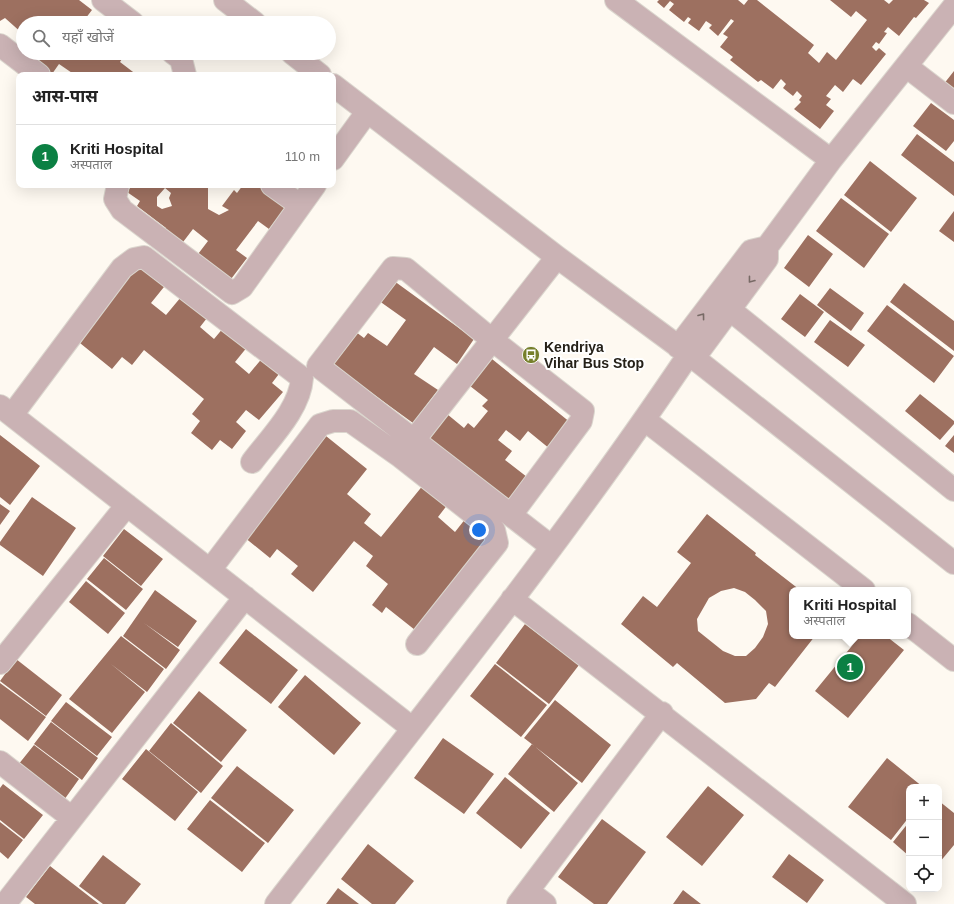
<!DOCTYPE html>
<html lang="hi">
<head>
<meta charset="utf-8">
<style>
  :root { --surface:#fff; --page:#f2f2f2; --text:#222; --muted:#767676; --line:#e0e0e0; --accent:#0b8043 }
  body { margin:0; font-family:Arial,"Noto Sans Devanagari",sans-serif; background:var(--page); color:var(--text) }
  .controls { position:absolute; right:12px; bottom:12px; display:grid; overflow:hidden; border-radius:8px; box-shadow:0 4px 16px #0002 }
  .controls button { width:36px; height:36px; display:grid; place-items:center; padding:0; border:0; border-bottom:1px solid var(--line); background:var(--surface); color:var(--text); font:20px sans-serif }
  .you { position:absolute; left:479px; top:530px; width:14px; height:14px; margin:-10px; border:3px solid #fff; border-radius:50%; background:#1a73e8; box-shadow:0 0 0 6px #1a73e833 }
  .badge { display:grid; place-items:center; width:26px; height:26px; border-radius:50%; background:var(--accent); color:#fff; font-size:13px; font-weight:700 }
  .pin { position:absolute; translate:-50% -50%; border:2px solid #fff; box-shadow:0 1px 4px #0006 }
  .popup { position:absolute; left:789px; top:587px; width:122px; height:52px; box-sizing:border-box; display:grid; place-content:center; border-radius:8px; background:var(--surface); filter:drop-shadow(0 1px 3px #0005); font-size:13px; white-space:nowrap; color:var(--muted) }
  .popup b { font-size:15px; color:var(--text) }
  .popup::after { content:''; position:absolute; left:50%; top:100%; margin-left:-8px; border:8px solid transparent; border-top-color:var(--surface) }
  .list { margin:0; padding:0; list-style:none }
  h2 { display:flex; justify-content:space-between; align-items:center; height:52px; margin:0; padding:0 16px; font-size:17px }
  h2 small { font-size:13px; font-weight:400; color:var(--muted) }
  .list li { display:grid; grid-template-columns:26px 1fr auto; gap:12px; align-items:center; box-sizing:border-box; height:64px; padding:0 16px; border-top:1px solid var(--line) }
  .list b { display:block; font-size:15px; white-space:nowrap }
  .list p { margin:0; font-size:13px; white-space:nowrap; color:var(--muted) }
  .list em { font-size:13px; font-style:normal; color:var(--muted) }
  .icon { flex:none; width:22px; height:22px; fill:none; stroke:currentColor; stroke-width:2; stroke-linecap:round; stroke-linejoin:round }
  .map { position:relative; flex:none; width:954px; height:904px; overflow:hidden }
  .search { position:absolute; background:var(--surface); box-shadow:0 4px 16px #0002; left:16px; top:16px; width:320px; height:44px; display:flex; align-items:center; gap:10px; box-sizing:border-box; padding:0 14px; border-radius:22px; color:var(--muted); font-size:15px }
  .panel { position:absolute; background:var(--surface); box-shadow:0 4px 16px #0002; left:16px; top:72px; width:320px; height:116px; border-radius:8px }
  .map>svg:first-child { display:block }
</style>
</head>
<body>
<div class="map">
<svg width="954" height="904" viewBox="0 0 954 904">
  <rect width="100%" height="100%" fill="#fef9f1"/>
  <path fill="#9d7060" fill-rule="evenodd" d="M0 0H79L92 10 82 23H23V34L5 18 0 21Z
    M659 0H738L744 5 748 0H757L814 45 808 53 819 63 827 52 836 60 867 20 856 11 851 17 830 0H884L889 4 893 0H924L929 3 916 18 914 17 899 36 888 27 884 32 887 33 879 44 876 42 872 47 876 51 879 48 886 54 861 85 853 79 843 92 835 85 826 96 831 99 826 105 834 111 820 129 794 109 801 102 799 100 802 96 797 91 793 96 783 88 786 84 781 79 773 89 761 80 758 82 730 60 733 57 720 47 728 37 723 34 734 21 731 19 718 36 709 28 712 25 706 21 699 31 688 23 691 19 688 17 684 22 669 10 674 4 670 1 664 8 657 2Z
    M28 53H126L120 62 137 75H75L59 64 52 74 26 55Z
    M954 71V93L943 85Z
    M931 103 954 120V141L946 151 913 126Z
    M917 134 954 162V196L901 155Z
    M870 161 917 198 891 232 844 195Z
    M132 185H208V209L219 215 229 210 222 206 234 190 237 193 243 185H260L287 206 269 229 258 221 236 250 247 258 228 283 195 258 208 241 193 229 180 246 162 233 166 228 137 206 140 201 127 192ZM165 188 171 193 169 198 172 206 162 209 157 206V197Z
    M841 198 889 234 864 268 816 231Z
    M954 211V242L939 231Z
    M808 235 833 254 809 287 784 268Z
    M140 259 168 282 151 303 166 315 181 297 207 318 200 327 214 339 224 327 248 346 235 362 249 374 264 356 282 370 272 383 283 392 259 420 246 410 236 422 246 431 232 449 220 440 212 450 191 433 200 421 192 414 204 399 144 350 132 365 122 357 112 369 75 339Z
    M390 278 474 339 457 364 434 347 414 374 438 390 413 423 329 362 352 329 364 338 368 333 387 346 406 320 375 298Z
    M904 283 954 321V351L890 302Z
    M830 288 864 313 851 331 817 305Z
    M800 294 824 312 805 337 781 319Z
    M887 305 954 356 934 383 867 331Z
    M830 320 865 345 848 367 814 342Z
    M492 359 571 423 550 449 528 431 520 441 506 430 498 440 512 451 505 460 527 477 506 502 428 438 447 414 464 428 468 423 474 428 488 411 482 406 488 400 470 386Z
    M920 394 954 421V424L940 440 905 411Z
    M0 435 40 466 10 505 0 497Z
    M954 435V453L945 446Z
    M326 436 367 469 347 494 371 514 364 523 381 537 424 484 448 504 438 517 455 532 466 518 490 537 415 630 386 607 382 613 372 605 388 584 366 566 373 556 354 541 313 592 291 574 298 566 277 549 270 558 244 537Z
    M32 497 76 528 43 576 0 545V542Z
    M0 504 10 511 0 525Z
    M707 514 756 553 755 555 800 590H792V636H815L775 687 769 683 756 699 725 703 677 663 673 667 621 624 643 596 657 607 691 563 677 552ZM734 588 745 592 755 600 766 611 768 624 763 637 755 648 746 656H735L723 651 698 631 697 619 709 598 721 591Z
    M124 529 163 559 141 586 103 556Z
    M104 558 143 589 126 610 87 579Z
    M86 581 125 613 108 634 69 602Z
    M155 590 197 621 178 647 144 623 180 650 166 669 123 636Z
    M525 624 579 665 549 704 496 663Z
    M246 629 298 670 271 704 219 663Z
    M121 636 164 669 147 692 111 664 145 692 112 733 69 699Z
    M860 636H886L904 650 848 718 815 691Z
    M16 659 62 695 46 716 0 681Z
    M495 664 547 705 521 737 470 696Z
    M305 675 361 723 334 755 278 707Z
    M0 683 46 717 28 741 0 719Z
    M199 691 247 730 221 762 173 723Z
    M555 700 611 745 582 783 524 738Z
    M66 702 112 737 97 756 51 721Z
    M51 722 98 758 82 780 34 744Z
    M171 723 223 766 201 793 149 751Z
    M443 738 494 774 464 814 414 778Z
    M532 744 578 783 554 812 508 774Z
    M34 745 79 779 64 800 18 765Z
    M146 749 198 792 175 821 122 779Z
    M887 758 923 787H909V817L891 840 848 807Z
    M237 766 294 810 268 843 211 798Z
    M505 777 550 813 521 849 476 813Z
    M3 784 43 815 24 839 0 820V788Z
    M708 786 744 815 702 866 666 837Z
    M210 800 265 843 242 872 187 829Z
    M939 801 954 813V845L939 863Z
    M602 819 646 852 607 904H594L558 877Z
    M0 822 23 840 8 859 0 852Z
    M909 822V856L893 842Z
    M368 844 414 881 395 904H372L341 879Z
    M789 854 824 880 807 903 772 877Z
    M103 855 141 884 125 904H103L79 886Z
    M50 866 99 904H35L26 897Z
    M338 888 359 904H326Z
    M683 890 701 904H673Z"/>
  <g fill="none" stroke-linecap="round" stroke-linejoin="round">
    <defs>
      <path id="minor" d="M103 0 133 23
        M225 0 255 23
        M616 0 831 160
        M0 45 39 75
        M173 53 181 59 185 75
        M292 53 320 75
        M906 66 954 103
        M333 85 557 257 694 358 954 563
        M333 159 367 112
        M118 185 115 199 122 210 232 293 242 287 315 185
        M272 185 300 205
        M729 309 954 490
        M678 347 751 251 767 247
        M694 358 767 259V247L831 160 954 6
        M0 406 412 728
        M12 415 122 268 134 259 144 257 302 378C300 409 270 438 252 462
        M645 420 864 590
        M414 440 557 257
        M511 515 581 421 583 411 491 339 406 269 393 268 318 366 552 547
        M210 570 320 425 333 421H350L401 457 494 530 497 543 417 644
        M512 599 905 904
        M908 624 954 660
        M0 663 127 505
        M0 762 72 818
        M528 891 545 904
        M5 904 245 597
        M276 904C416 723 561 545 689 354
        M518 904 662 713"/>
    </defs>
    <use href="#minor" stroke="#dbd6ce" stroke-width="24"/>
    <use href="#minor" stroke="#cab2b4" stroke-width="22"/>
  </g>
  <defs><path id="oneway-chevron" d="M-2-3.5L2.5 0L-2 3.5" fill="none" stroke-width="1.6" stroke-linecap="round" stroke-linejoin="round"/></defs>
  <g stroke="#786a66">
    <use href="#oneway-chevron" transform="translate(751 280) rotate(128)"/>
    <use href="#oneway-chevron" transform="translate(702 316) rotate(-53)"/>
  </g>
  <defs>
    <symbol id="bus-disc" viewBox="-11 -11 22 22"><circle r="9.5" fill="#767f2b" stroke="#fff"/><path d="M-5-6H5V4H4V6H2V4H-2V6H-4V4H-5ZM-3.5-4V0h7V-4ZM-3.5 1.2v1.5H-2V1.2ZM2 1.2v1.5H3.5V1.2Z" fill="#fff"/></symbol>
  </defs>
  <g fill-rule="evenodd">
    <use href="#bus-disc" x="521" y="345" width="20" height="20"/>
  </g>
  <g text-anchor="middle" stroke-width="4" stroke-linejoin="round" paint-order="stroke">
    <g font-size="14" font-weight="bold" fill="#252119" stroke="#fff" text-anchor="start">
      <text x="544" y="352">Kendriya<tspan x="544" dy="16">Vihar Bus Stop</tspan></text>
    </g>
  </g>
</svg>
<div class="controls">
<button>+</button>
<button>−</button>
<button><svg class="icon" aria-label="locate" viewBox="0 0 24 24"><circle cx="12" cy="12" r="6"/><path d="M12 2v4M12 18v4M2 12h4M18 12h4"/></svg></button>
</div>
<div class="you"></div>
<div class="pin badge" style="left:850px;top:667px">1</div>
<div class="popup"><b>Kriti Hospital</b>अस्पताल</div>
<div class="search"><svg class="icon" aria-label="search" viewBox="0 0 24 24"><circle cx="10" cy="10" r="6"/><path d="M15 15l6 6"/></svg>यहाँ खोजें</div>
<section class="panel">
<h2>आस-पास<small></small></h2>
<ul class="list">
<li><span class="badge">1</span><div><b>Kriti Hospital</b><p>अस्पताल</p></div><em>110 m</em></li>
</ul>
</section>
</div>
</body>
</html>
